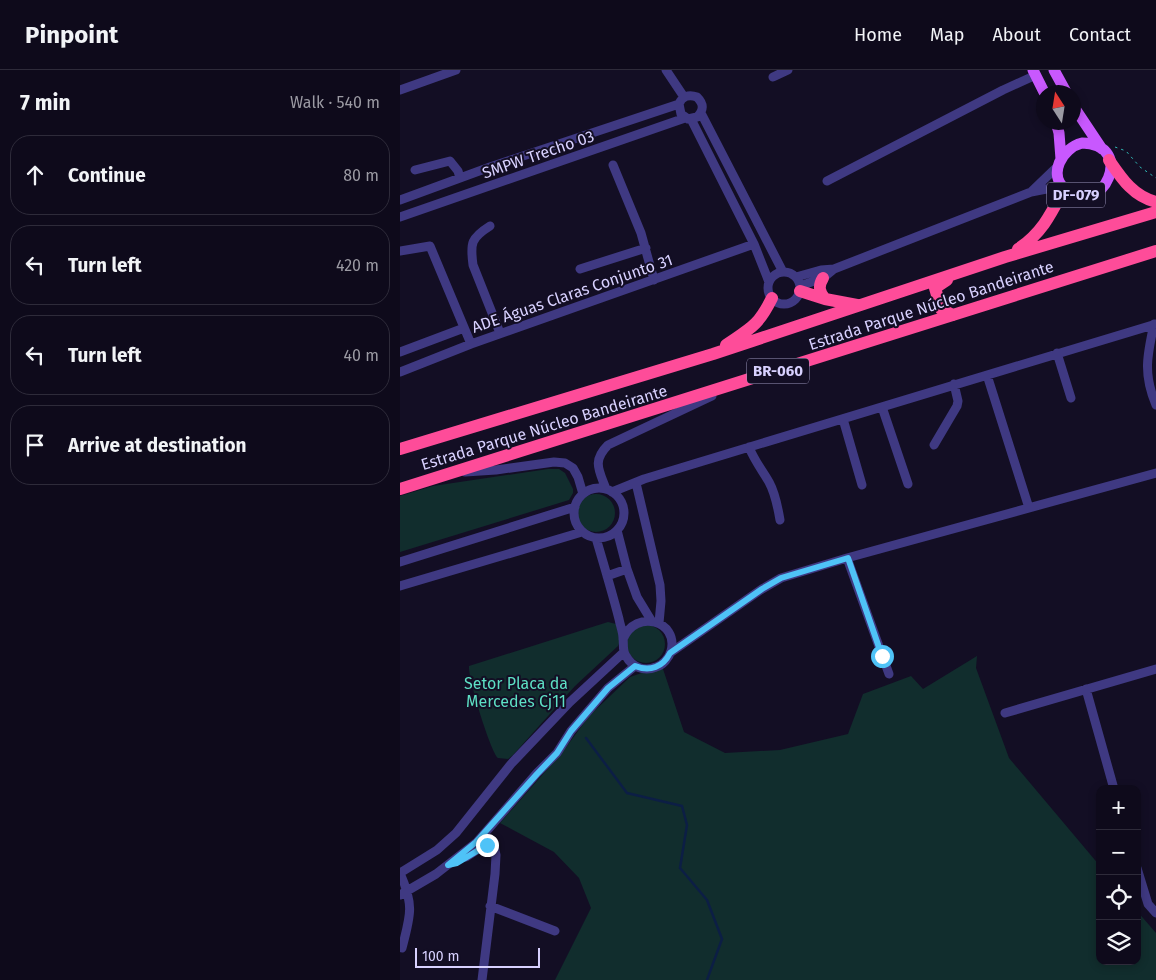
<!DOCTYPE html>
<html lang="en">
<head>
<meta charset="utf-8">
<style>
  :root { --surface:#0e0a1b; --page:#1c1828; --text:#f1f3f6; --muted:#9b9aa3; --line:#2e2b3a }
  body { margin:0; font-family:"Fira Sans",sans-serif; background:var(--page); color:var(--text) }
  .controls { position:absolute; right:15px; bottom:15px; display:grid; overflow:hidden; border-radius:10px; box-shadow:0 2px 8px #0003 }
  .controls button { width:45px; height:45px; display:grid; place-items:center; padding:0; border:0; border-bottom:1px solid var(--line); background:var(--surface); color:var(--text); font:25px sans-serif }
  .compass { position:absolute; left:636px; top:15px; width:45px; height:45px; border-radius:50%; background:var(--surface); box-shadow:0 2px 8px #0003; rotate:348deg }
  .scale { position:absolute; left:15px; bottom:12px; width:125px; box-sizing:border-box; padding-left:5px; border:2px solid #d8d1ff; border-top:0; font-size:14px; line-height:18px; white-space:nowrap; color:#d8d1ff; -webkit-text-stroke:4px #130e24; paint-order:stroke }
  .stop { position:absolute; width:15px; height:15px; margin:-11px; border:4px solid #4fc3f7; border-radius:50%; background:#fff }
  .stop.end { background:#4fc3f7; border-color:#fff; box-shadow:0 1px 5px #0008 }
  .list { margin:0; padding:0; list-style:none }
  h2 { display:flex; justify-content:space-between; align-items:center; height:65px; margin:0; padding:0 20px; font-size:21px }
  h2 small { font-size:16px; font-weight:400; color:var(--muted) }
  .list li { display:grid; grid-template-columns:32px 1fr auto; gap:15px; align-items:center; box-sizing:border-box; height:80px; margin:0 10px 10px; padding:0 10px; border:1px solid var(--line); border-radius:20px }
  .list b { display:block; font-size:19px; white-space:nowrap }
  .list em { font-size:16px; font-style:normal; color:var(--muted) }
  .icon { flex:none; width:28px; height:28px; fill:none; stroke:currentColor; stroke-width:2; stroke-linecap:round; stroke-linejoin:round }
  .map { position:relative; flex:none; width:756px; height:910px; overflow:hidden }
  header { display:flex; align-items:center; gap:30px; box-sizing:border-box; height:70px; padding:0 25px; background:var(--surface); border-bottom:1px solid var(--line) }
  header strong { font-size:24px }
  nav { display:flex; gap:28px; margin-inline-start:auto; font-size:18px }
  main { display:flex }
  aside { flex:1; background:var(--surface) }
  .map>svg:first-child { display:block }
</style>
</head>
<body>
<header>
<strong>Pinpoint</strong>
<nav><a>Home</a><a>Map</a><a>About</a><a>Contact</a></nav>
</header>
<main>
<aside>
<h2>7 min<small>Walk · 540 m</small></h2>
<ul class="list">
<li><svg class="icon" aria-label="ahead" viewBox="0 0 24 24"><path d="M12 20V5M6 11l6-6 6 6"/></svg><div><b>Continue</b></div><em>80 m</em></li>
<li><svg class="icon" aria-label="left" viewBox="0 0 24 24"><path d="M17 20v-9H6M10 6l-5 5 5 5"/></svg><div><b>Turn left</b></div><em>420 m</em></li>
<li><svg class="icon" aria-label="left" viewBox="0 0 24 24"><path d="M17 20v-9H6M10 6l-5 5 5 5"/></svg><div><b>Turn left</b></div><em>40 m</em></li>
<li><svg class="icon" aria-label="arrive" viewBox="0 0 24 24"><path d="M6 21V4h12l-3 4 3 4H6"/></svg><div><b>Arrive at destination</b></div></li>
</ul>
</aside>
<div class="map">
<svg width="756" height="910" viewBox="0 0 756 910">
  <rect width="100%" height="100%" fill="#130e24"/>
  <path fill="#112d2d" d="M148 399H159L165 403 173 419V423L169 430 0 482V426L33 416Z
    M177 443a19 19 0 1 1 38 0a19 19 0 1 1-38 0Z
    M208 552 216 554 220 570 218 576 175 616 113 685 108 689 98 688C90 680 68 608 69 596Z
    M227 574a19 19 0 1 1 38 0a19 19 0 1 1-38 0Z
    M577 586 576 598 609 688 700 796V891H737V841L756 863V910H155L191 838 179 808 154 782 100 753 164 680 189 646 208 628 230 607 262 596 284 662 325 683 380 680 448 664 463 624 511 606 523 619Z"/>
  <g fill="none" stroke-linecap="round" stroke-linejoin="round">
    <path stroke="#0c1e45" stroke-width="2.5" d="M186 668 227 723 282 736 287 755 280 798 307 830 322 869 307 910"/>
    <path stroke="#2fb5b3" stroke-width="1" stroke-dasharray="2.5 4" stroke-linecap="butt" d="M715 77 726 81 740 97 756 108"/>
    <path stroke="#3f3982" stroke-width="9" d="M266 0 284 27
      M373 7 388 0
      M0 20 56 0
      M301 43 383 202
      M291 49 354 174 369 212
      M213 95 241 163 254 210
      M15 100 50 91 58 101 60 108
      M427 111 603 20 636 5
      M631 122 659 95
      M0 130 90 97 279 34C282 26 289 24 297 27 304 34 304 40 297 47L288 49 281 44 279 34
      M0 147 285 48
      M90 156C71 168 70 173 73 195L100 263
      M0 181 30 176 71 274
      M180 199 246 178
      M368 218a16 16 0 1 1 32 0a16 16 0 1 1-32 0Z
      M396 207 421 200 434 199
      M400 216 423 208 434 199 631 122 662 116
      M754 254C747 286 743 304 756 335
      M0 282 64 258
      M657 283 671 328
      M0 302 71 274 354 174
      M587 305 629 438
      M482 337 508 414
      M443 349 462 415
      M534 375 557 336 558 331 554 314
      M349 377C354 390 362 400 369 412 375 423 378 438 380 450
      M65 402 96 400 154 392 165 393 173 398 178 407 183 424
      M236 413 260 515 261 531 259 553
      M174 443a25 25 0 1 1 50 0a25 25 0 1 1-50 0Z
      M206 419C199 400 192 391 208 375L312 326
      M212 422 244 409 756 254
      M217 460 227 499 237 527 251 550
      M196 468C204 495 212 522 219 549 220 555 223 562 223 568 224 575 222 580 226 586 232 597 244 602 256 597 263 595 269 588 271 581 279 551 236 538 223 569
      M447 488 489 604
      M0 492 175 437
      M207 506 227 499
      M0 516 182 462
      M270 583 362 519 381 508 447 488 756 403
      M686 619 714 719
      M605 643 756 599
      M66 787 83 776 87 775 94 776 96 785 95 804 82 910
      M737 798 748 834 756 843
      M0 803 37 780 56 763 111 694 170 632 224 582
      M0 803C14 835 11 844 2 878
      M0 825 36 804 77 772 137 703 157 683 171 661 208 618 235 596
      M90 836 155 861"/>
    <path stroke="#c858fe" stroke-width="11" d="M633 0 644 22
      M654 0 666 22
      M674 37 702 79
      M656 52 659 63 661 89
      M682 73C737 74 703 149 666 120 647 105 662 78 682 73Z"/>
    <path stroke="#fe4c99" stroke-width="12" d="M709 90C722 109 733 126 756 132
      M618 179C642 163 651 144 664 119
      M423 208C418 216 419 222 425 229
      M547 210 535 218 541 239 553 245
      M400 221 425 229 457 235
      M326 275C351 258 358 256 372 228
      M0 379 313 284 605 187 756 142
      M0 419 756 181"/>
  </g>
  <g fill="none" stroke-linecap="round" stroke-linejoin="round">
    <path stroke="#4fc3f7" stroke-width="6" d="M87 775 57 793 48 795 76 772 137 704 157 683 171 661 208 618 235 596C250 602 263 597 270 583L362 519 381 508 448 488 482 586"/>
  </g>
  <g text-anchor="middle" stroke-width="4" stroke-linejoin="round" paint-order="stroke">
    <g fill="#130e24" stroke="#9d96bd" stroke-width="1">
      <rect x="647" y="112.5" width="58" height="25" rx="4"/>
      <rect x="347" y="288.5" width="62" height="25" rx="4"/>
    </g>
    <g font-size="15" font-weight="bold" fill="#d8d1ff">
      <text x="676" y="130">DF-079</text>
      <text x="378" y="306">BR-060</text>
    </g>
    <g font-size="16" fill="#d8d1ff" stroke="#130e24">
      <text transform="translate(138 84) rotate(-19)" y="6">SMPW Trecho 03</text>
      <text transform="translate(172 223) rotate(-19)" y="6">ADE Águas Claras Conjunto 31</text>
      <text transform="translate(531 235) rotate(-18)" y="6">Estrada Parque Núcleo Bandeirante</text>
      <text transform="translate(144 357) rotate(-17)" y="6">Estrada Parque Núcleo Bandeirante</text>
    </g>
    <g font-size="16" fill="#5ddfc4" stroke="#130e24">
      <text x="116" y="619">Setor Placa da<tspan x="116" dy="18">Mercedes Cj11</tspan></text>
    </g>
  </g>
</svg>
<div class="controls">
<button>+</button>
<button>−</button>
<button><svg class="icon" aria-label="locate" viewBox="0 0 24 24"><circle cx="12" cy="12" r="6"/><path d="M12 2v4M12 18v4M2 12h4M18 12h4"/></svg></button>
<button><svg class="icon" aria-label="layers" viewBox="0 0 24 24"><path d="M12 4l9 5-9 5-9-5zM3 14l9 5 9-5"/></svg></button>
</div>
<svg class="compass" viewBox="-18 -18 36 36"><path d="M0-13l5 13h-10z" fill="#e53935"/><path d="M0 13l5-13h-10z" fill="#9b9aa3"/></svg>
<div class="scale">100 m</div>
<div class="stop" style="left:482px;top:586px"></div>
<div class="stop end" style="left:87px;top:775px"></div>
</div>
</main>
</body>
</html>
